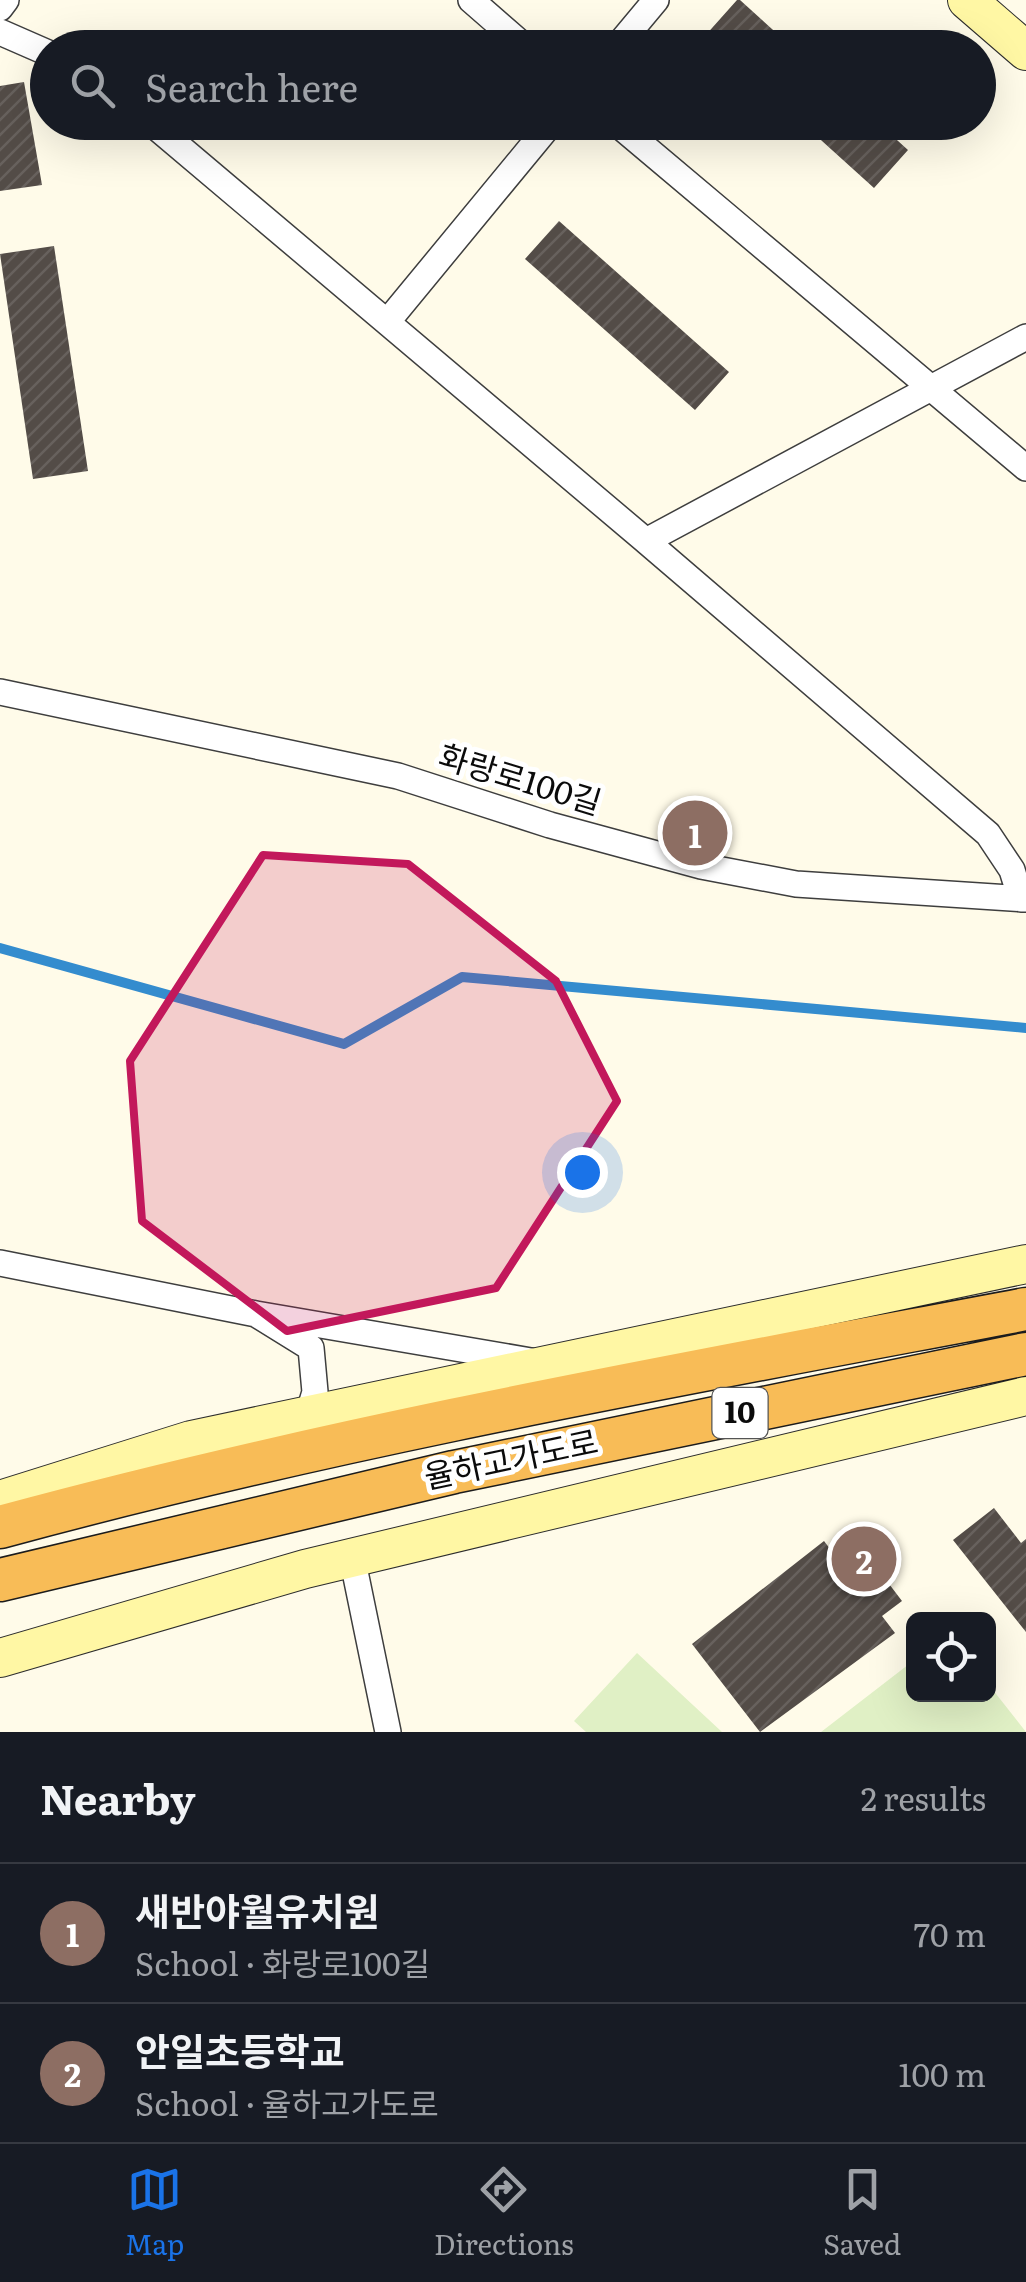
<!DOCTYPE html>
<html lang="en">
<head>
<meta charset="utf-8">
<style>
  :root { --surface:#171b24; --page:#20242c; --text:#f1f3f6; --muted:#9ea1a6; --line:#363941; --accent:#1a73e8 }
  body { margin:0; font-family:Literata,"Noto Sans KR",serif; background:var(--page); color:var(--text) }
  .controls { position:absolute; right:30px; bottom:30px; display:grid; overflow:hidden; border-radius:15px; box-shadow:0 10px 40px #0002 }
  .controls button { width:90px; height:90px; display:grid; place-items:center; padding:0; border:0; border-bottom:2px solid var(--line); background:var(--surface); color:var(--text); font:50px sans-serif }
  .you { position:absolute; left:582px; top:1172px; width:35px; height:35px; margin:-25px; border:8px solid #fff; border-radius:50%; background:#1a73e8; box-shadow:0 0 0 15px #1a73e833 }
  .badge { display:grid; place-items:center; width:65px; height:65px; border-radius:50%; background:var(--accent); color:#fff; font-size:32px; font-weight:700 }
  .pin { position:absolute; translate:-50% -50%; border:5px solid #fff; box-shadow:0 2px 10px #0006 }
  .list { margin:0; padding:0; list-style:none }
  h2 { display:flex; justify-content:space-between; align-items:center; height:130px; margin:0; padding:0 40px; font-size:42px }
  h2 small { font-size:32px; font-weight:400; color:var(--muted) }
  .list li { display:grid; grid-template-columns:65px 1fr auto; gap:30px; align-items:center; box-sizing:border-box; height:140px; padding:0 40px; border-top:2px solid var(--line) }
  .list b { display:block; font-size:38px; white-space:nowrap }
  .list p { margin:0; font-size:32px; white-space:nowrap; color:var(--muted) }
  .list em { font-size:32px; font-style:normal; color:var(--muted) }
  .icon { flex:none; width:55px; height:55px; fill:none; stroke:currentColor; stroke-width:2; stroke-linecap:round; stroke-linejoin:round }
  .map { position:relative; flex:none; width:1026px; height:1732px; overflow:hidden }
  .search { position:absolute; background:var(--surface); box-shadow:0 10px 40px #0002; left:30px; right:30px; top:30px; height:110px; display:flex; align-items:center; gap:25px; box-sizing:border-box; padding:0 35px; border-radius:55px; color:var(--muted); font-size:38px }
  .sheet { height:410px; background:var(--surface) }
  nav { display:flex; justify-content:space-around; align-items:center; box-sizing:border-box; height:140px; border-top:2px solid var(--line); background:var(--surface); font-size:28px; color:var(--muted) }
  nav a { display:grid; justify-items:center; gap:5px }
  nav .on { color:var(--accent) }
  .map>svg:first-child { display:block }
</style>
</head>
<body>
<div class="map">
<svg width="1026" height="1732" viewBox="0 0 1026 1732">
  <defs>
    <pattern id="building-hatch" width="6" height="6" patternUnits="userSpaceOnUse" patternTransform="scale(2.5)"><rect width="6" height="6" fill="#534c47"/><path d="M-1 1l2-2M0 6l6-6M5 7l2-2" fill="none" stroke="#67615d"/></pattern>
  </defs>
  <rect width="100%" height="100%" fill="#fffbe9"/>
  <path fill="#e0f0c5" d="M637 1653 722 1732H586L574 1721Z
    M913 1661 914 1694H988L989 1685 1026 1732H821Z"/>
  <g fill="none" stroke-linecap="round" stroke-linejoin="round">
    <path stroke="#348cce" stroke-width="10" d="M0 948 344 1044 462 977 1026 1028"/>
  </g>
  <path fill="url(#building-hatch)" d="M737 0H740L793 48H716L704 37Z
    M24 82 42 185 0 191V86Z
    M801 122H877L908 150 874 188Z
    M559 221 729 372 695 410 525 259Z
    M54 246 88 471 33 479 0 254Z
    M994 1508 1021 1543 1026 1539V1632L953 1540Z
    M824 1541 837 1558 858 1543 902 1601 882 1616 895 1633 760 1732 692 1644Z"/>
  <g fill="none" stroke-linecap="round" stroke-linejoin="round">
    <defs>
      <path id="minor" d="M471 0 526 48
        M0 8 6 0
        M0 32 48 53
        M616 48 656 0
        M150 122 646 541 1026 337
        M615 122 1026 468
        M388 321 552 122
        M646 541 988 834 1012 870 1021 899
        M0 692 398 776 550 825 701 866 796 884 1026 899
        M0 1263 256 1314
        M308 1415 315 1392 311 1348 256 1314 531 1361
        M352 1557 388 1732"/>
      <path id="secondary" d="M967 0 1026 51
        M0 1500 191 1440 1026 1264
        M0 1658 305 1569 1026 1396"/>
      <path id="trunk" d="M0 1527C338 1435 682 1374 1026 1309
        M0 1580 454 1472 1026 1354"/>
    </defs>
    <use href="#minor" stroke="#3e3e3e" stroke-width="28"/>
    <use href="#secondary" stroke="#2d2d2d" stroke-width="40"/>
    <use href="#trunk" stroke="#1c1c1c" stroke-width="45"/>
    <use href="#minor" stroke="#fff" stroke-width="25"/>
    <use href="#secondary" stroke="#fff7a4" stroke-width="38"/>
    <use href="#trunk" stroke="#f8bc57" stroke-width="42"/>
  </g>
  <path fill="#c2185b" fill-opacity="0.2" stroke="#c2185b" stroke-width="8" stroke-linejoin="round" d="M263 855 408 864 556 981 617 1101 496 1288 287 1331 142 1221 130 1061Z"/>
  <g text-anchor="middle" stroke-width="10" stroke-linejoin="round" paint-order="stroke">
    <rect fill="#fff" stroke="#545454" stroke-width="2.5" x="712.5" y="1388" width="55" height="50" rx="8"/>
    <g font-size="30" font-weight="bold" fill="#0b0b0b">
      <text x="740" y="1423">10</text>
    </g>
    <g font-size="32" fill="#0b0b0b" stroke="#fff">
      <text transform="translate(520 780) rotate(17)" y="11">화랑로100길</text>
      <text transform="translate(511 1460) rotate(-12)" y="11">율하고가도로</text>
    </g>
  </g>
</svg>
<div class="controls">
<button><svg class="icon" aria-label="locate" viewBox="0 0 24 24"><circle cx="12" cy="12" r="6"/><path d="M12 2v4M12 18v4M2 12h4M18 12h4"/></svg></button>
</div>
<div class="you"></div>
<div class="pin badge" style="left:695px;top:833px;background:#8d6e63">1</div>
<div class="pin badge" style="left:864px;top:1559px;background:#8d6e63">2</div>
<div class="search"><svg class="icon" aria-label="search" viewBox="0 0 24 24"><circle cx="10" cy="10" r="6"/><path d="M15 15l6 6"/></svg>Search here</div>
</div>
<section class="sheet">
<h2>Nearby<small>2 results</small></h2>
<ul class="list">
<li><span class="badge" style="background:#8d6e63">1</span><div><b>새반야월유치원</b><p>School · 화랑로100길</p></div><em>70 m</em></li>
<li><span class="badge" style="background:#8d6e63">2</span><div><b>안일초등학교</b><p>School · 율하고가도로</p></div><em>100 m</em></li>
</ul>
</section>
<nav>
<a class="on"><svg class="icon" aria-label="map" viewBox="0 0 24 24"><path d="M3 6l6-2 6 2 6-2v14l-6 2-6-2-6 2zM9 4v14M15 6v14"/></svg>Map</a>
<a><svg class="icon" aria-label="directions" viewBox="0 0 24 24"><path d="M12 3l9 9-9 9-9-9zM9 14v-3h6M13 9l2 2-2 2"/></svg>Directions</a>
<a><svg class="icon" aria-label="saved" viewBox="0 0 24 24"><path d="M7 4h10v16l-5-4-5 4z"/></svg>Saved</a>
</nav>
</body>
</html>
